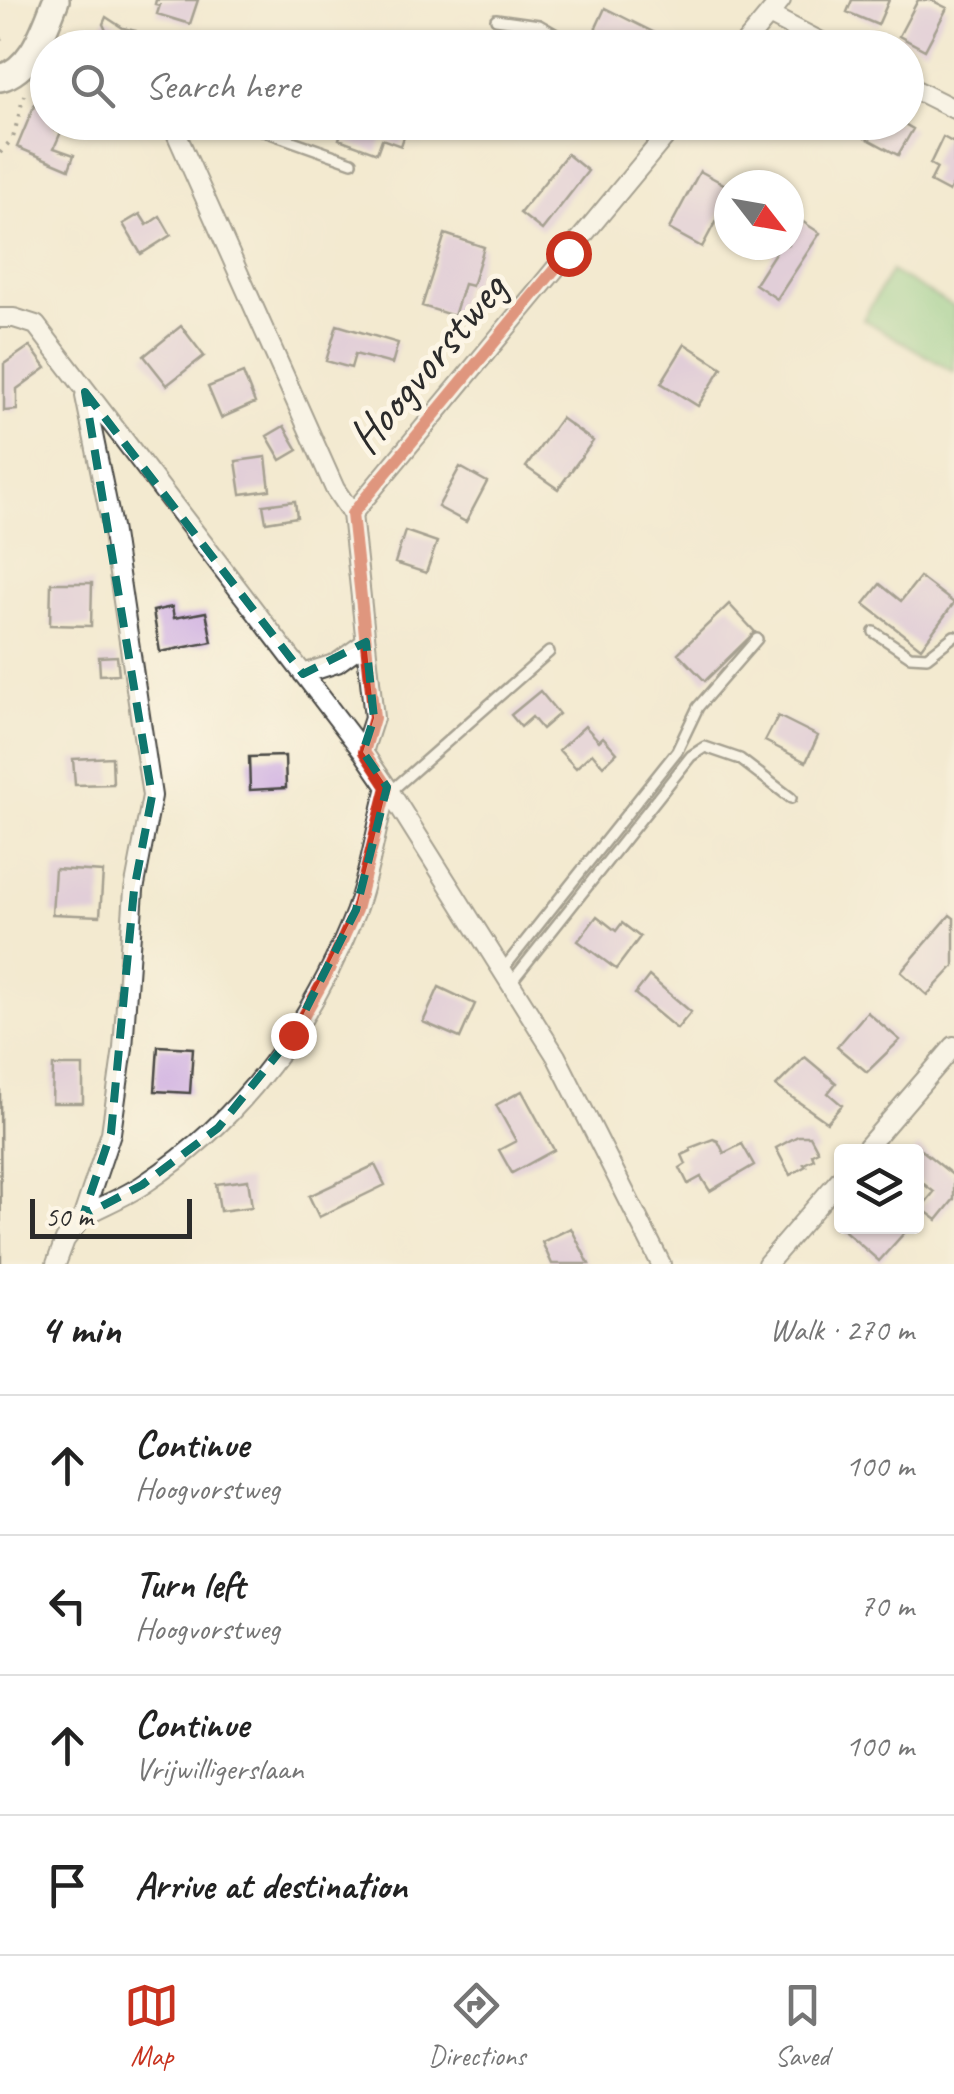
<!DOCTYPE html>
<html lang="en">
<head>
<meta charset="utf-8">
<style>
  :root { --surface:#fff; --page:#f6f6f6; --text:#222; --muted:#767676; --line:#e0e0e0; --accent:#c8321e }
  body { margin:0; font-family:Caveat,sans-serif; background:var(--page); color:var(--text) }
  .controls { position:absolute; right:30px; bottom:30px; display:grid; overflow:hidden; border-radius:10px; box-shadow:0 2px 8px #0004 }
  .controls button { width:90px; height:90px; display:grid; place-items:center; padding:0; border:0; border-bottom:2px solid var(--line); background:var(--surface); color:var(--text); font:50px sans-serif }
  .compass { position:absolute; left:714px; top:170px; width:90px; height:90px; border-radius:50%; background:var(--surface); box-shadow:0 2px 8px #0004; rotate:121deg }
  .scale { position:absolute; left:30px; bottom:25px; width:162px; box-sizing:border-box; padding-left:10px; border:5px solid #2b2b2b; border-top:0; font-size:28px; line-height:35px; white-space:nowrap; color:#2b2b2b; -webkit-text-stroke:8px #fcf5e5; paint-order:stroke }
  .stop { position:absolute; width:30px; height:30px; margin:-22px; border:8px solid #c8321e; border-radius:50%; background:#fff }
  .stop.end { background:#c8321e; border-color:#fff; box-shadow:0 2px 10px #0008 }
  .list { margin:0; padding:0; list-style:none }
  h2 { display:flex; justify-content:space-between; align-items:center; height:130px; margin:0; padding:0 40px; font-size:42px }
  h2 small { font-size:32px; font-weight:400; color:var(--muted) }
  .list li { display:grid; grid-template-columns:65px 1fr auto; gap:30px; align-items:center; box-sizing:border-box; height:140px; padding:0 40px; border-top:2px solid var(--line) }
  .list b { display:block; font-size:38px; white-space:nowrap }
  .list p { margin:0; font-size:32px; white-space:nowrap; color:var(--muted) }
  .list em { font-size:32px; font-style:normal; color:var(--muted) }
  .icon { flex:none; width:55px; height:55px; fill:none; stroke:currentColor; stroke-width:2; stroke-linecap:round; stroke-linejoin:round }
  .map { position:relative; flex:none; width:954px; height:1264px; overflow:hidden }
  .search { position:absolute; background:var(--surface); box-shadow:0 2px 8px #0004; left:30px; right:30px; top:30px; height:110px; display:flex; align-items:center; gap:25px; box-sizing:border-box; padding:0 35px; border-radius:55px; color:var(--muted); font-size:38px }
  .sheet { height:690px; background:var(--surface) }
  nav { display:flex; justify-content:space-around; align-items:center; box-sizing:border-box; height:140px; border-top:2px solid var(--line); background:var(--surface); font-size:28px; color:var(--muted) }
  nav a { display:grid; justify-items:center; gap:5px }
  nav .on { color:var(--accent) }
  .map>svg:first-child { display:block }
</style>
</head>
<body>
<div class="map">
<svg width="954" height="1264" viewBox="0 0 954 1264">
  <rect width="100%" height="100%" fill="#fcf5e5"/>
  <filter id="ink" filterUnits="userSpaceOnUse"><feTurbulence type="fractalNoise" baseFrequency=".01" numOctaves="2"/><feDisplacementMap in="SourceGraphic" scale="20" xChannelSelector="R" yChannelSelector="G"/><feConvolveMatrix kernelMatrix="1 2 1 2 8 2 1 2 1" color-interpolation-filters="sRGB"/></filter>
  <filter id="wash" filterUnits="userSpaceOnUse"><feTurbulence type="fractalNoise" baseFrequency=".0048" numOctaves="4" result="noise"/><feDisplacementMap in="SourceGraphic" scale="40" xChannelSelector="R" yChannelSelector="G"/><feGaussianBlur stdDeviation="2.25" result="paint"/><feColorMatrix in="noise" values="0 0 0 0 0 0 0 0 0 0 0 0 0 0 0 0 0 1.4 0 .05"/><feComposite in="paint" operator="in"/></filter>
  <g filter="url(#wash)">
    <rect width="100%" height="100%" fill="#f3ead0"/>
    <path fill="#86cb84" stroke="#587b58" stroke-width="2.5" d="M891 271 954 307V372L863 319Z"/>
    <g id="blocks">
      <path fill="#cdade2" d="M156 0H198L190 24 157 14 160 5 155 4Z
        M852 0H889L878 25 847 12Z
        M918 0H931L947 8 925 50 899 36Z
        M605 8 675 43 672 48H625L594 32Z
        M106 17 123 28 136 31 137 37 151 42 149 48H114L103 24Z
        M47 75 48 122H56L54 129 61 132 54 148 74 155 69 169 17 147Z
        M345 122H409L401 146 382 139 377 153 339 139Z
        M861 122H901L913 129 898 155 855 132Z
        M943 137 954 143V182L949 192 930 182 937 168 930 164Z
        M567 154 588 171 542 230 520 213Z
        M700 171 729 187V196L702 247 669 229Z
        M140 214 147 225 160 216 171 235 141 254 123 224Z
        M797 218 820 233 777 299 755 284 780 245H789V230Z
        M445 234 484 247 472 286 464 284 454 316 422 306Z
        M337 325 398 343 392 364 355 354 351 368 326 361Z
        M181 326 204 356 167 385 144 356Z
        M685 344 722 368 698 406 661 383Z
        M30 346 46 368 17 389V410L4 411V364Z
        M243 373 255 403 221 418 208 387Z
        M561 418 593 441 558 489 526 467Z
        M284 426 298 450 281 460 267 436Z
        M266 457 270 490 241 494 236 461Z
        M460 467 487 482 466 522 438 507Z
        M295 501 297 517 266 522 263 505Z
        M405 531 437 542 426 573 395 563Z
        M920 577 954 603 921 648 864 604 880 584 901 601Z
        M51 583H92L91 626 50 625Z
        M729 604 755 632 705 681 678 653Z
        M172 607 174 618 206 612 212 642 160 652 153 611Z
        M117 656 119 674 100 675 99 657Z
        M540 691 559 714 542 729 532 717 521 727 511 715Z
        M778 716 818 736 806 762 765 741Z
        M585 726 599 741 603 737 617 753 603 766 592 753 576 768 559 750Z
        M285 756 286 788 250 790 249 757Z
        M112 757 113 784 75 785 73 759Z
        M55 869 103 872 100 916 52 914Z
        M950 915 954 918V966L927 995 901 972Z
        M597 916 616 931 622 923 640 937 616 969 578 941Z
        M649 976 691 1012 677 1029 635 994Z
        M439 987 475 1004 460 1038 423 1022Z
        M867 1012 900 1040 867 1072 837 1047Z
        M158 1046 193 1048 190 1093 155 1091Z
        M805 1057 836 1083 828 1093 842 1105 827 1122 776 1086Z
        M53 1066H83V1103H52Z
        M522 1091 554 1150 512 1173 499 1150 516 1141 496 1105Z
        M798 1136H810L818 1151 812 1154 814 1159 804 1164 806 1166 790 1175 776 1148Z
        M713 1139 718 1141 724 1153 742 1144 754 1165 710 1191 701 1177 688 1184 680 1168 686 1164 682 1155 691 1151 690 1148Z
        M918 1147 954 1176V1199L937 1220 921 1208 934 1192 916 1178 914 1152Z
        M375 1165 385 1185 319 1217 309 1196Z
        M248 1180 252 1207 220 1211 216 1184Z
        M839 1226H898L905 1232 879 1261Z
        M571 1228 589 1264H552L542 1242Z"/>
    </g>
  </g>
  <g filter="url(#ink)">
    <use href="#blocks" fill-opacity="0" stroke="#494844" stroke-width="2.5"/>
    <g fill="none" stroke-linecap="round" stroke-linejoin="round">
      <defs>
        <path id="lane" d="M496 19 539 25 579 48
          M239 122 352 162
          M874 632 910 656 927 657 954 636
          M390 792 549 652
          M504 968 677 751 698 707 757 639
          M512 981 691 756 705 747 740 759 791 798"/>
        <path id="street" d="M769 15 833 48
          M741 48 781 0
          M34 51 48 67
          M906 85 954 109
          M168 122 176 133 335 489 352 514
          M0 318H14L36 325 363 752 387 787 556 1056 661 1264
          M303 674 337 663 366 642
          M363 752 374 718 352 514 677 122
          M863 1152 954 1046
          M83 1216C103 1205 125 1197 144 1184 243 1119 312 1023 355 913 370 873 376 828 387 787
          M56 1264 65 1240 83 1216 111 1133 123 1048 134 890 152 796 112 527 85 396
          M767 1264 842 1177"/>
        <path id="secondary" d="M0 78C33 69 44 29 56 0"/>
      </defs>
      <use href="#lane" stroke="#494844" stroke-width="14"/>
      <use href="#street" stroke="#494844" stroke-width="22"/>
      <use href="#secondary" stroke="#494844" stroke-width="30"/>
      <path stroke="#494844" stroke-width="4" stroke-dasharray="2.5 8" stroke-linecap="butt" d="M0 39H8
        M0 153 13 138 24 95"/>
      <use href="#lane" stroke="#fff" stroke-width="9"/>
      <use href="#street" stroke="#fff" stroke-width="18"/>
      <use href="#secondary" stroke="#fff" stroke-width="25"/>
      <path stroke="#2b2b2b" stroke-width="2.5" d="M0 1090 1 1264"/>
    </g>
  </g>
  <g fill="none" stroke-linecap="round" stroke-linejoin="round" filter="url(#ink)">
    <path stroke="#c8321e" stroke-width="12" d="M293 1035 326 976 356 910 387 787 364 752 374 718 352 514 568 253"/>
  </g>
  <path d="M0 0H954V1264H0ZM85 392 303 674 366 642 374 718 363 752 387 787 356 910 293 1035 218 1128 142 1185 83 1216 111 1133 134 890 152 796Z" fill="#f3ead0" fill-opacity=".55" fill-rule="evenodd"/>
  <path fill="none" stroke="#0f766e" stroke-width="8" stroke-dasharray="20 12" stroke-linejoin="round" d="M85 392 303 674 366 642 374 718 363 752 387 787 356 910 293 1035 218 1128 142 1185 83 1216 111 1133 134 890 152 796Z"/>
  <g text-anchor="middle" stroke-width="10" stroke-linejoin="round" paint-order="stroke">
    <g font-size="48" fill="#2b2b2b" stroke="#fcf5e5">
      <text transform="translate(426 362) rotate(-50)" y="17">Hoogvorstweg</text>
    </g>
  </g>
</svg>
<div class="controls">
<button><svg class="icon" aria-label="layers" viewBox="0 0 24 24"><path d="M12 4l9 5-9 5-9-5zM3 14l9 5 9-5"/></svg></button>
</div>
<svg class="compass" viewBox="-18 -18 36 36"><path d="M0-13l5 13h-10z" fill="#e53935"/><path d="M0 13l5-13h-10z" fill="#767676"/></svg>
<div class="scale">50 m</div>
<div class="stop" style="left:568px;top:253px"></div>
<div class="stop end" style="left:293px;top:1035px"></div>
<div class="search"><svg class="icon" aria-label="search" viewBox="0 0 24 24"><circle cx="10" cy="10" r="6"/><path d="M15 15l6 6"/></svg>Search here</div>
</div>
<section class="sheet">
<h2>4 min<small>Walk · 270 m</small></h2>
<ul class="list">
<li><svg class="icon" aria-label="ahead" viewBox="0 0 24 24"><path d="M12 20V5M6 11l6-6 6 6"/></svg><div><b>Continue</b><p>Hoogvorstweg</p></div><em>100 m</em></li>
<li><svg class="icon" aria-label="left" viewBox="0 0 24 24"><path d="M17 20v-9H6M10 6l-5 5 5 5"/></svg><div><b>Turn left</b><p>Hoogvorstweg</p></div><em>70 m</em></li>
<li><svg class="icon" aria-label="ahead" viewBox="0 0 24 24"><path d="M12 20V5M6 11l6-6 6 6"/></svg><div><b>Continue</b><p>Vrijwilligerslaan</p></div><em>100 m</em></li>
<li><svg class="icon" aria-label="arrive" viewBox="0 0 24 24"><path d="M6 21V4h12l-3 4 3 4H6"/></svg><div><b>Arrive at destination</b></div></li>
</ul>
</section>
<nav>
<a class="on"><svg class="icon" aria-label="map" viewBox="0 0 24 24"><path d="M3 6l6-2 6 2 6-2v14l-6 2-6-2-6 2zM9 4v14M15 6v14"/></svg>Map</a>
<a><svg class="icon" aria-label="directions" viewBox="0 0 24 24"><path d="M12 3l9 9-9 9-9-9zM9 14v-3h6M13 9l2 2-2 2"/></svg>Directions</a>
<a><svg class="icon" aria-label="saved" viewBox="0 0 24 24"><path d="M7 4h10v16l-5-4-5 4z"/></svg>Saved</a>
</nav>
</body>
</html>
